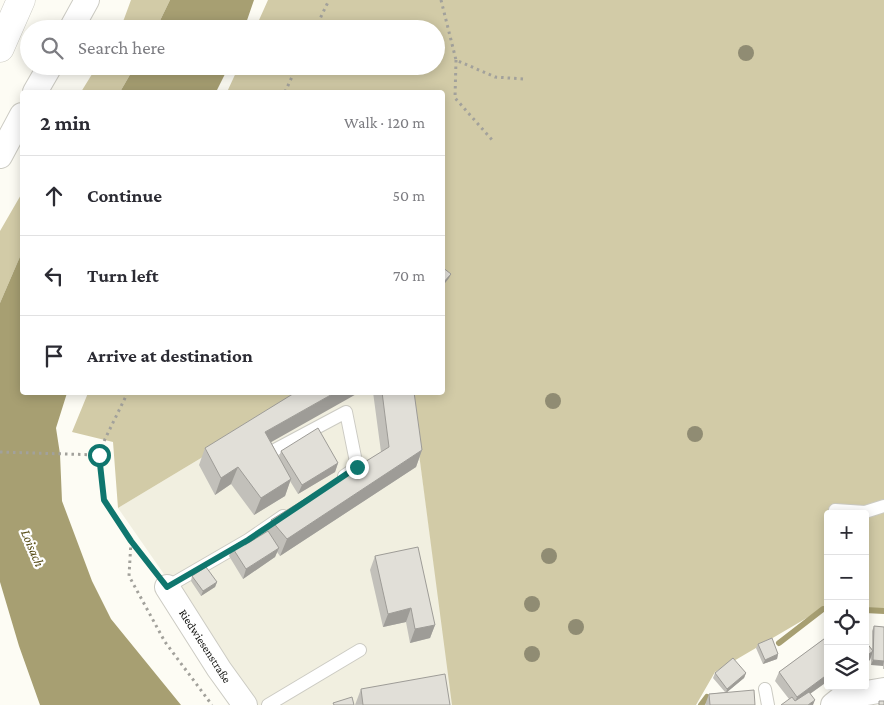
<!DOCTYPE html>
<html lang="en">
<head>
<meta charset="utf-8">
<style>
  :root { --surface:#fff; --page:#f7f7f7; --text:#2b2b33; --muted:#7c7c81; --line:#e1e1e2 }
  body { margin:0; font-family:"Crimson Pro",serif; background:var(--page); color:var(--text) }
  .controls { position:absolute; right:15px; bottom:15px; display:grid; overflow:hidden; border-radius:5px; box-shadow:0 2px 12px #0003 }
  .controls button { width:45px; height:45px; display:grid; place-items:center; padding:0; border:0; border-bottom:1px solid var(--line); background:var(--surface); color:var(--text); font:25px sans-serif }
  .stop { position:absolute; width:15px; height:15px; margin:-11px; border:4px solid #0f766e; border-radius:50%; background:#fff }
  .stop.end { background:#0f766e; border-color:#fff; box-shadow:0 1px 5px #0008 }
  .list { margin:0; padding:0; list-style:none }
  h2 { display:flex; justify-content:space-between; align-items:center; height:65px; margin:0; padding:0 20px; font-size:21px }
  h2 small { font-size:16px; font-weight:400; color:var(--muted) }
  .list li { display:grid; grid-template-columns:32px 1fr auto; gap:15px; align-items:center; box-sizing:border-box; height:80px; padding:0 20px; border-top:1px solid var(--line) }
  .list b { display:block; font-size:19px; white-space:nowrap }
  .list em { font-size:16px; font-style:normal; color:var(--muted) }
  .icon { flex:none; width:28px; height:28px; fill:none; stroke:currentColor; stroke-width:2; stroke-linecap:round; stroke-linejoin:round }
  .map { position:relative; flex:none; width:884px; height:705px; overflow:hidden }
  .search { position:absolute; background:var(--surface); box-shadow:0 2px 12px #0003; left:20px; top:20px; width:425px; height:55px; display:flex; align-items:center; gap:12px; box-sizing:border-box; padding:0 18px; border-radius:28px; color:var(--muted); font-size:19px }
  .panel { position:absolute; background:var(--surface); box-shadow:0 2px 12px #0003; left:20px; top:90px; width:425px; height:305px; border-radius:5px }
  .map>svg:first-child { display:block }
</style>
</head>
<body>
<div class="map">
<svg width="884" height="705" viewBox="0 0 884 705">
  <rect width="100%" height="100%" fill="#fdfcf4"/>
  <path fill="#f1efe0" d="M309 393H411L453 705H249L175 590 118 508Z"/>
  <path fill="#d2cba7" d="M131 0H170L156 29H119L124 19Z
    M268 0H884V610L865 609V514H828V609H822L715 672 696 705H452L411 393 442 392V92H227L239 66H436V29H255Z
    M97 66H135L120 92H81Z
    M22 193V252L0 303V231Z
    M88 393H309L118 508 113 442 72 432Z"/>
  <path fill="#a79f72" d="M170 0H254L244 29H156Z
    M135 66H229L216 92H120Z
    M22 252V392L67 393 56 428 60 454 62 501 92 581 111 619 181 705H40L19 646 0 582V303Z"/>
  <g fill="none" stroke-linecap="round" stroke-linejoin="round">
    <path stroke="#a79f72" stroke-width="6" d="M865 610 884 611
      M779 643 823 609H828
      M701 705 707 697"/>
    <defs>
      <path id="lane" d="M274 462 269 453 346 412 357 467 344 476
        M835 510 865 512 884 506
        M167 587 248 540 283 516
        M765 689 768 705
        M268 705 360 650"/>
      <path id="street" d="M71 29 87 0
        M35 92 50 66
        M0 156 22 115
        M167 587 219 669 245 705
        M833 705 843 697 884 690"/>
      <path id="primary" d="M0 48 21 0"/>
    </defs>
    <use href="#lane" stroke="#cccbc3" stroke-width="14"/>
    <use href="#street" stroke="#cccbc3" stroke-width="26"/>
    <use href="#primary" stroke="#cccbc3" stroke-width="29"/>
    <path stroke="#a2a19b" stroke-width="3" stroke-dasharray="2.5 4" stroke-linecap="butt" d="M441 0 456 60 495 77 523 79
      M315 29 329 0
      M456 60 455 98 493 141
      M285 92 297 66
      M128 392 105 439 99 455 104 500 131 541 155 571
      M0 452 99 455
      M131 541 129 576 165 642 212 705"/>
    <use href="#lane" stroke="#fff" stroke-width="12"/>
    <use href="#street" stroke="#fff" stroke-width="24"/>
    <use href="#primary" stroke="#fff" stroke-width="28"/>
  </g>
  <g fill="#908c73">
    <circle cx="746" cy="53" r="8"/>
    <circle cx="553" cy="401" r="8"/>
    <circle cx="695" cy="434" r="8"/>
    <circle cx="549" cy="556" r="8"/>
    <circle cx="532" cy="604" r="8"/>
    <circle cx="576" cy="627" r="8"/>
    <circle cx="532" cy="654" r="8"/>
  </g>
  <path fill="#c2c0ba" d="M373 392H414L422 450 416 467 280 556 277 552 275 557 243 579 229 556 232 547 245 545 267 531 271 520 381 452Z
    M271 442 279 457 281 451 338 463 335 472 298 494 290 481 285 496 254 515 231 484 215 495 199 465 205 448Z
    M375 556 435 625 430 638 410 643 406 622 383 627 370 570Z
    M192 576 217 582 215 587 201 596 191 581Z
    M874 626 884 627V669H883V665H871V655L870 660 865 663V641L872 649V631Z
    M828 636V681L810 694 813 705 789 699 775 681 779 672Z
    M758 644 778 654 777 659 763 664 756 648Z
    M715 673H746L744 678 727 692 755 705H705L709 694 725 692 713 678Z
    M361 689 450 705H355Z"/>
  <path fill="#9e9c97" d="M451 274 449 278 442 287V284Z
    M336 392H360L259 449 265 432Z
    M422 450 416 467 280 556 287 539Z
    M338 463 335 472 298 494 302 485Z
    M238 467 231 484 215 495 221 478Z
    M291 479 285 496 254 515 261 498Z
    M279 548 275 557 243 579 246 569Z
    M217 582 215 587 201 596 203 591Z
    M411 608 406 622 383 627 388 614Z
    M435 625 430 638 410 643 415 629Z
    M873 651 870 660 865 663V657Z
    M778 654 777 659 763 664 765 660Z
    M873 660 884 661 883 666 871 665Z
    M746 673 744 678 726 693 727 689Z
    M828 674V681L794 705 797 697Z
    M815 700 813 705H808Z"/>
  <path fill="#e1dfd8" stroke="#9e9c97" d="M442 267 451 274 442 284Z
    M296 392H336L265 432 291 479 261 498 238 467 221 478 205 448Z
    M382 392H414L422 450 287 539 271 520 389 447Z
    M318 428 338 463 302 485 281 451Z
    M268 531 279 548 246 569 232 547 242 541 245 545Z
    M418 547 435 625 415 629 411 608 388 614 375 556Z
    M206 567 217 582 203 591 192 576Z
    M874 626 884 627V661L873 660Z
    M828 636V674L797 697 779 672Z
    M772 638 778 654 765 660 758 644Z
    M865 641 873 651 865 657Z
    M733 658 746 673 727 689 715 673Z
    M445 674 450 705H363L361 689Z
    M754 690 755 705H710L709 694Z
    M809 692 815 700 808 705H781L792 697 795 701Z
    M352 697 354 705H334L333 703Z
    M879 701H884V705H879Z"/>
  <g fill="none" stroke-linecap="round" stroke-linejoin="round">
    <path stroke="#0f766e" stroke-width="6" d="M99 455 104 500 131 541 167 587 248 540 357 467"/>
  </g>
  <g text-anchor="middle" stroke-width="4.5" stroke-linejoin="round" paint-order="stroke">
    <g font-size="12" fill="#131310" stroke="#fff">
      <text transform="translate(205 646) rotate(57)" y="4">Riedwiesenstraße</text>
    </g>
    <g font-size="14" font-style="italic" fill="#564b15" stroke="#fff">
      <text transform="translate(33 548) rotate(67)" y="5">Loisach</text>
    </g>
  </g>
</svg>
<div class="controls">
<button>+</button>
<button>−</button>
<button><svg class="icon" aria-label="locate" viewBox="0 0 24 24"><circle cx="12" cy="12" r="6"/><path d="M12 2v4M12 18v4M2 12h4M18 12h4"/></svg></button>
<button><svg class="icon" aria-label="layers" viewBox="0 0 24 24"><path d="M12 4l9 5-9 5-9-5zM3 14l9 5 9-5"/></svg></button>
</div>
<div class="stop" style="left:99px;top:455px"></div>
<div class="stop end" style="left:357px;top:467px"></div>
<div class="search"><svg class="icon" aria-label="search" viewBox="0 0 24 24"><circle cx="10" cy="10" r="6"/><path d="M15 15l6 6"/></svg>Search here</div>
<section class="panel">
<h2>2 min<small>Walk · 120 m</small></h2>
<ul class="list">
<li><svg class="icon" aria-label="ahead" viewBox="0 0 24 24"><path d="M12 20V5M6 11l6-6 6 6"/></svg><div><b>Continue</b></div><em>50 m</em></li>
<li><svg class="icon" aria-label="left" viewBox="0 0 24 24"><path d="M17 20v-9H6M10 6l-5 5 5 5"/></svg><div><b>Turn left</b></div><em>70 m</em></li>
<li><svg class="icon" aria-label="arrive" viewBox="0 0 24 24"><path d="M6 21V4h12l-3 4 3 4H6"/></svg><div><b>Arrive at destination</b></div></li>
</ul>
</section>
</div>
</body>
</html>
